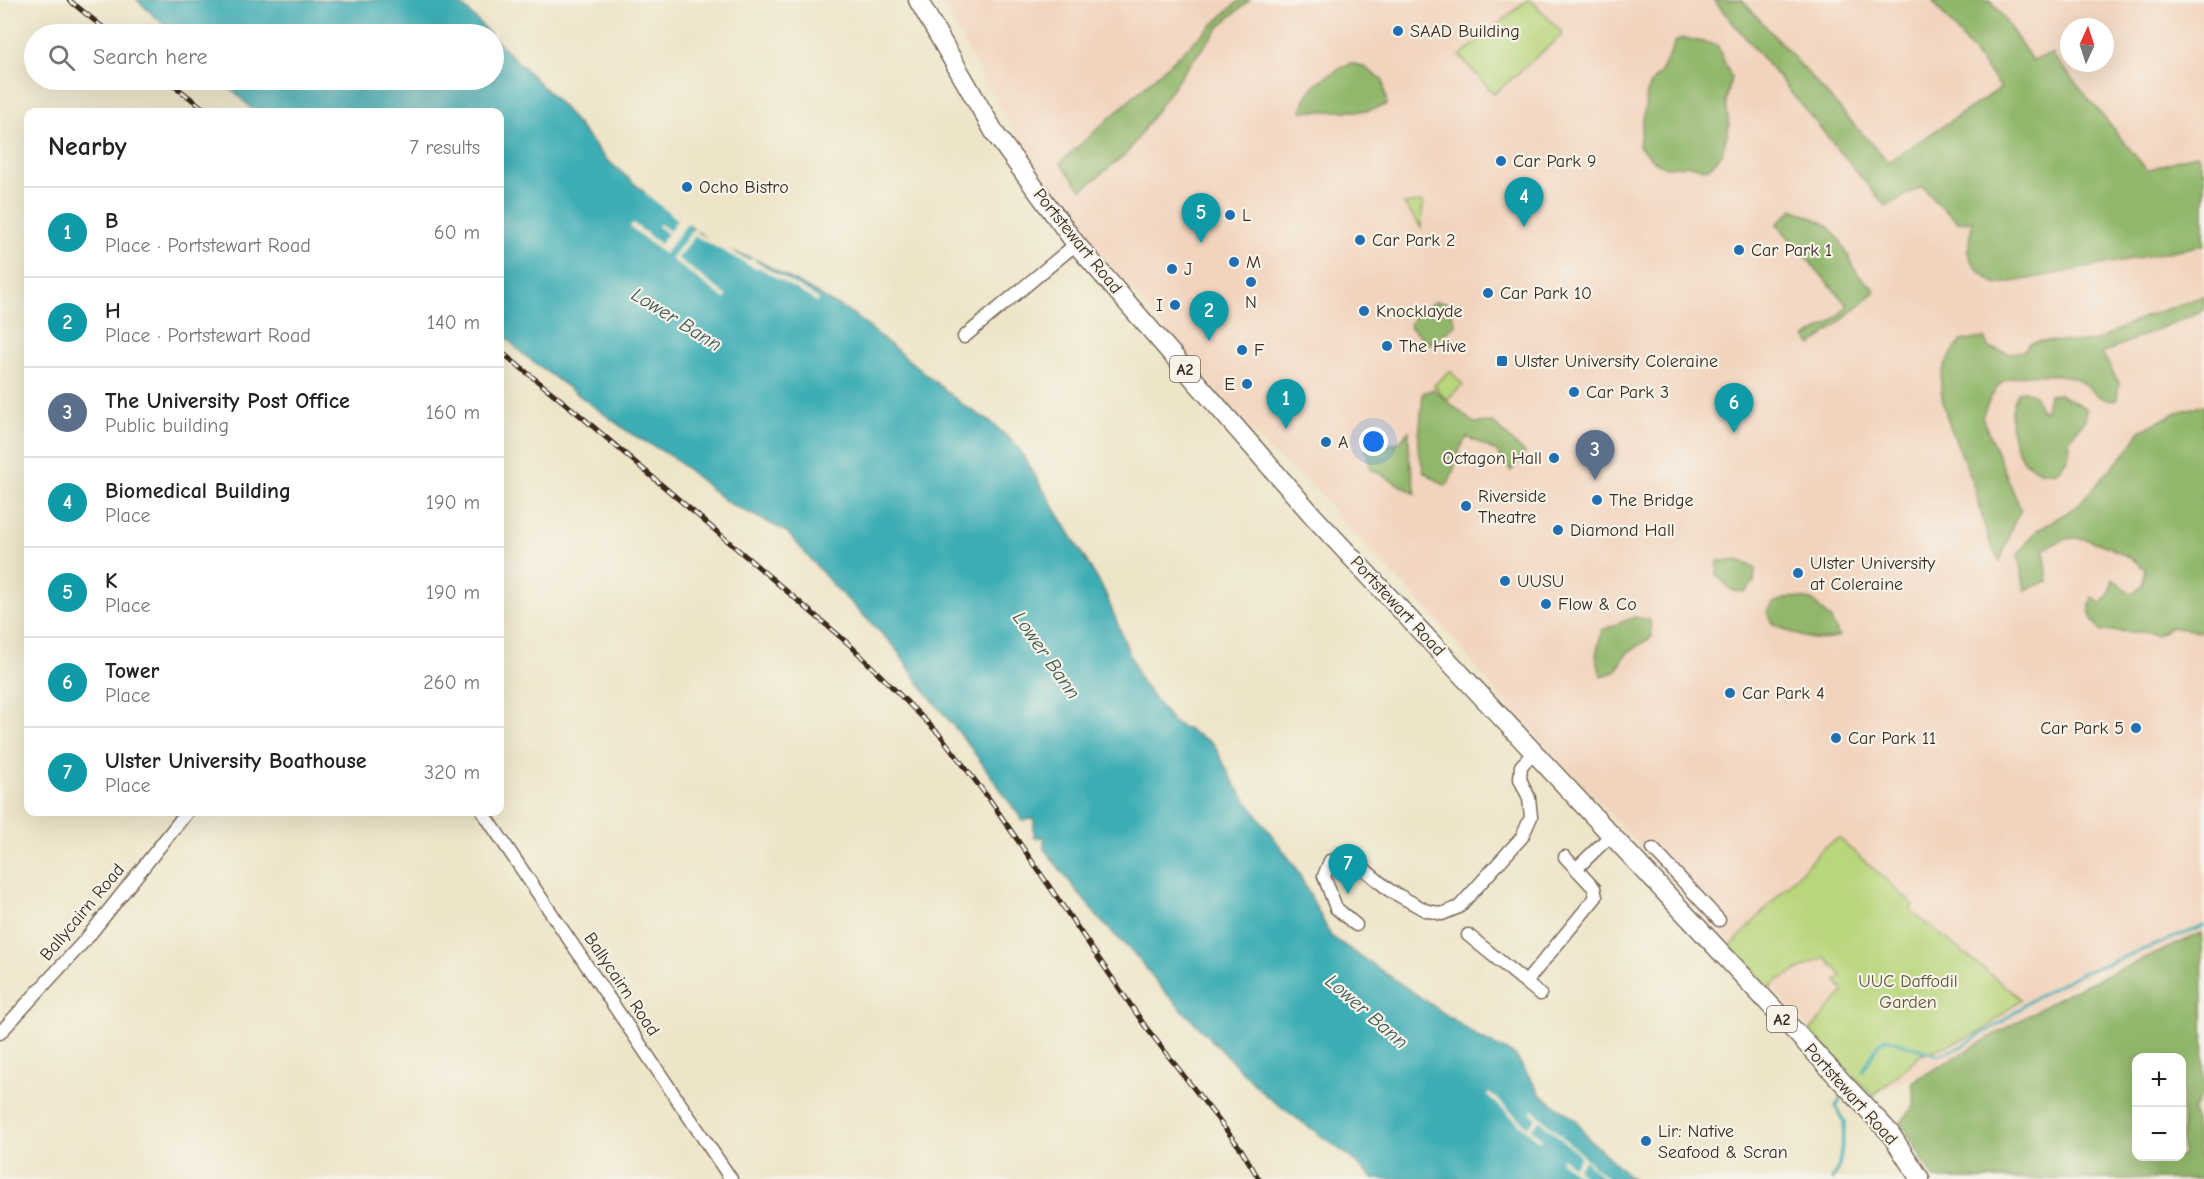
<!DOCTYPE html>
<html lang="en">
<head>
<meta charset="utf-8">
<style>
  :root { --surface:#fff; --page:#f6f6f6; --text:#222; --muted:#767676; --line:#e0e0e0; --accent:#1f6fb2 }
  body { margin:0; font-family:"Comic Neue",sans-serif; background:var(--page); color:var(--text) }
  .controls { position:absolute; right:18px; bottom:18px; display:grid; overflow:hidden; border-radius:12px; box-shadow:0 6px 24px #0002 }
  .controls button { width:54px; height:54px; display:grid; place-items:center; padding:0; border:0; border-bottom:2px solid var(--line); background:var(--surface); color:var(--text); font:30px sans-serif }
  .compass { position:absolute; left:2060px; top:18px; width:54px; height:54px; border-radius:50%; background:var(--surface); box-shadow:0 6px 24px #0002; rotate:3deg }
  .you { position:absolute; left:1374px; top:442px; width:21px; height:21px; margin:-15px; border:4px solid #fff; border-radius:50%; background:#1a73e8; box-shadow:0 0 0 9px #1a73e833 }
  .badge { display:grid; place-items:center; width:39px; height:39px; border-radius:50%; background:var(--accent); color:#fff; font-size:20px; font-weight:700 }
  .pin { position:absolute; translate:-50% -50px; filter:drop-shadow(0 2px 3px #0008) }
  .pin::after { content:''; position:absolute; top:32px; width:21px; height:18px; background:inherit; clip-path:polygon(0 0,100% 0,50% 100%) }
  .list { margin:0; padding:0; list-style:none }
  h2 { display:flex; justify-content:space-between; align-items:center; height:78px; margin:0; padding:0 24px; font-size:26px }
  h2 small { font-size:20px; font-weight:400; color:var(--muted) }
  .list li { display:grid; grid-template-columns:39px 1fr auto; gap:18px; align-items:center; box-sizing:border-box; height:90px; padding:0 24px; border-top:2px solid var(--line) }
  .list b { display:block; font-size:22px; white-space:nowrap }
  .list p { margin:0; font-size:20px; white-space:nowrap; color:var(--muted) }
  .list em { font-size:20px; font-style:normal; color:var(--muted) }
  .icon { flex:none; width:33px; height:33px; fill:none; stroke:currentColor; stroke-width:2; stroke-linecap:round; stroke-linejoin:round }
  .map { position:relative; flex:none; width:2204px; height:1179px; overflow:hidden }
  .search { position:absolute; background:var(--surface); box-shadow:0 6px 24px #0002; left:24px; top:24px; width:480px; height:66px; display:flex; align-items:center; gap:15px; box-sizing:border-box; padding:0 21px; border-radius:33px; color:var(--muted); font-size:22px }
  .panel { position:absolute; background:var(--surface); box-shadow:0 6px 24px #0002; left:24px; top:108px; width:480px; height:708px; border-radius:12px }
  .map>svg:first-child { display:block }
</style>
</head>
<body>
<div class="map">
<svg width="2204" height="1179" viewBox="0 0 2204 1179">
  <rect width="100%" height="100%" fill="#f7f3e8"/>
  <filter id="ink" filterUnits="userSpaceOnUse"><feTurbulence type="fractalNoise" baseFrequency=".0167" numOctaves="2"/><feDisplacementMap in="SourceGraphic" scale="12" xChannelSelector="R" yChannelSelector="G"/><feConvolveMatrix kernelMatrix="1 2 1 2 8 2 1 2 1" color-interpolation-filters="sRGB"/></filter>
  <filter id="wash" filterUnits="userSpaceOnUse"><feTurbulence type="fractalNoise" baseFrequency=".008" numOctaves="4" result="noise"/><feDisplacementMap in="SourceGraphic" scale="24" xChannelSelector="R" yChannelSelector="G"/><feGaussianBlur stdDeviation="1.35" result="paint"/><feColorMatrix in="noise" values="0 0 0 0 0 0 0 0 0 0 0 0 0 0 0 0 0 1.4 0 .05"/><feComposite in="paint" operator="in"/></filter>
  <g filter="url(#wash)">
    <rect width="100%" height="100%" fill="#eee5c9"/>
    <path fill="#f2d4be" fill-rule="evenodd" d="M939 0H2204V940L2093 972 1970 1052 1872 1095 1509 707 1439 622 1345 525 1318 491 1269 451 1066 214 1041 177ZM2069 27H2105V63H2069Z"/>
    <path fill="#b8d67c" stroke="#7a804d" stroke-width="1.5" d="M1527 0H1531L1563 34 1494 94 1460 56Z
      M1421 202 1423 204 1421 228 1404 204Z
      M1450 371 1463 385 1446 400 1434 385Z
      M1839 838 1914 905 1910 910 2021 999 1980 1033 1921 1055 1873 1096 1810 1031 1844 991 1836 981 1842 976 1825 957 1778 980 1771 988 1730 947 1824 847Z"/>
    <path fill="#92b76c" stroke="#667045" stroke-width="1.5" fill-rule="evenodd" d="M1240 0H1250L1222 24 1181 75 1128 152 1082 190 1060 163Z
      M1714 0H1742L1888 162 2001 88 1932 0H1991L2032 60 2052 54 2147 170 2197 154 2204 172V245L1997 285C1966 263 1965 257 1973 221L1958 222 1939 205 1922 186 1886 207Z
      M1683 38 1717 45 1731 77 1726 102 1729 126 1722 154 1710 167 1704 169 1691 165 1666 167 1654 161 1639 146 1647 93 1652 82 1661 72 1676 41Z
      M1351 63 1365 67 1383 81 1387 105 1366 111H1301C1307 84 1327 75 1351 63Z
      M1793 209 1826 224 1840 240 1858 275 1874 288V293L1812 345 1805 338 1829 324 1848 306 1777 224Z
      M2204 296V310L2102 353 2119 383 2117 400C2092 400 2093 386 2073 378 2059 373 2016 373 2004 381 1993 389 1987 405 1982 417L2021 510 2013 525 2000 561C1985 540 1982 511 1974 487 1964 454 1943 422 1941 386 1940 368 1951 355 1961 341L1984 338 1989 348 2008 353 2023 351 2030 343 2040 341 2094 342 2144 317Z
      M1435 302 1448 303 1456 325 1430 344 1409 326 1417 312Z
      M1433 389 1474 423 1492 422 1525 453 1511 471 1496 451 1467 437C1454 453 1456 476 1446 486L1424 472 1418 447 1423 393Z
      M2024 391 2035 395 2039 409 2046 411 2049 395 2059 394 2086 408 2085 420 2069 440C2072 456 2066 462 2055 473 2049 472 2041 472 2036 469 2009 456 2006 415 2018 392Z
      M2204 405V632L2170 627 2158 635 2142 632 2101 631C2090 620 2087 612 2092 597L2102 604 2109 594 2113 579 2132 594 2142 586 2145 569C2130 555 2086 533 2066 539 2059 541 2051 546 2044 549L2048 581 2025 590 2018 554 2037 530 2075 508 2128 450 2140 431 2177 412Z
      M1409 431V456L1416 494 1371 469 1366 449 1398 443Z
      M1737 560 1755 567 1754 582 1745 592 1733 591 1717 576 1718 561Z
      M1791 597 1812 600 1831 620 1839 636C1818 646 1791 633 1772 623L1767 613 1773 603Z
      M1635 617 1650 620 1652 637 1628 652 1615 672 1601 676 1596 655 1602 630Z
      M2202 933 2204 1092 2193 1109 2203 1179H1934L1901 1122 1915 1105 1912 1082 2069 992ZM2136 1058H2182V1156H2136Z"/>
    <path fill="#3cadb5" stroke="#3c6c6a" stroke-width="1.5" d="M137 0H453L465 8 490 34H174Z
      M494 38 564 108 605 158 643 191 719 248 755 259 853 314 963 405 991 422 1017 446 1104 590 1141 682 1173 722 1213 743 1235 785 1296 868 1331 936 1480 1038 1515 1055 1541 1095 1576 1120 1588 1138 1632 1179H1374L1346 1154 1265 1095 1163 990 1139 959 1100 920 1044 849V837L1034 838V818L1023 821 968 744 919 683 894 646 833 585 787 532 727 502 671 456 630 433 524 355 500 332V112H255L222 80H494Z"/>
    <path fill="#eee5c9" d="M647 191 689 221 664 254 630 227 633 223 660 244 668 234 658 226 660 224 670 231 677 219 645 193Z
      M696 226 699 228 696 232 748 260 756 257 755 261 819 299 817 302 758 267 756 269 695 236 677 258 727 296 725 299 671 259Z
      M1489 1092 1528 1127 1536 1118 1531 1113 1533 1110 1608 1179H1604L1585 1160 1577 1169 1587 1179H1581L1560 1160 1562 1157 1573 1167 1581 1157 1540 1120 1531 1129 1542 1139 1540 1142 1487 1095Z"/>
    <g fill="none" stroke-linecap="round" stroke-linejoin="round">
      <path stroke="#3cadb5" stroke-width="3" d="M1863 1071 1878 1045 1886 1038 1937 1055 1961 1047 2002 1022 2031 1000 2080 974 2204 926
        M1832 1179 1839 1166 1845 1122 1836 1106 1841 1099"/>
    </g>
  </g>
  <g filter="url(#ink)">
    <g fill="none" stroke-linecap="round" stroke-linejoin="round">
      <defs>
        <path id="minor" d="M964 337 1076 244
          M483 812 731 1179
          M1653 849 1719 920
          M1577 868 1610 836
          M1356 925 1336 908 1324 876 1330 861 1357 863 1389 890 1425 910 1442 914 1459 907 1522 837 1531 817 1529 798 1520 779 1521 766 1534 752
          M1468 935 1540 994
          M1526 982 1596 897 1594 888 1565 857
          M0 1033 87 938 187 812"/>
        <path id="primary" d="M918 0 996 135 1076 244 1314 517 1890 1133 1920 1179"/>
      </defs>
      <use href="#minor" stroke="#7a6b5a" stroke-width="15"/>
      <use href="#primary" stroke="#7a6b5a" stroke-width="21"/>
      <use href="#minor" stroke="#fff" stroke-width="12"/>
      <use href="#primary" stroke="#fff" stroke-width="18"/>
      <defs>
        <path id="rail" d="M69 0 111 34
          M167 80 208 112
          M500 351 576 412 850 645 941 736 990 800 1145 1026 1241 1149 1259 1179"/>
      </defs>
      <use href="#rail" stroke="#3b2a1e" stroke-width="5"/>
      <use href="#rail" stroke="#f7f3e8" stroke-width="3" stroke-dasharray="9" stroke-linecap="butt"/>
    </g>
  </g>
  <g fill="#1f6fb2" stroke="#f7f3e8" stroke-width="2">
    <circle cx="1398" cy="31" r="6"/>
    <circle cx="1501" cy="161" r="6"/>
    <circle cx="687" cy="187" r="6"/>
    <circle cx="1230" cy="215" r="6"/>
    <circle cx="1360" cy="240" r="6"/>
    <circle cx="1739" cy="250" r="6"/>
    <circle cx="1234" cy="262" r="6"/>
    <circle cx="1172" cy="269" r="6"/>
    <circle cx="1251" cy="282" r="6"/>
    <circle cx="1488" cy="293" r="6"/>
    <circle cx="1175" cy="305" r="6"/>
    <circle cx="1364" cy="311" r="6"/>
    <circle cx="1387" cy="346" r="6"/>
    <circle cx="1242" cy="350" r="6"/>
    <rect x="1496" y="355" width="12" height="12" rx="3"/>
    <circle cx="1247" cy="384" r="6"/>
    <circle cx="1574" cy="392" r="6"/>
    <circle cx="1326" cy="442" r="6"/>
    <circle cx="1554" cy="458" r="6"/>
    <circle cx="1597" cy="500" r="6"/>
    <circle cx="1466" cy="506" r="6"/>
    <circle cx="1558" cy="530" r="6"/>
    <circle cx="1798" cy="573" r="6"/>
    <circle cx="1505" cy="581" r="6"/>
    <circle cx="1546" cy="604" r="6"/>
    <circle cx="1730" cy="693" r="6"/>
    <circle cx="2136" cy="728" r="6"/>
    <circle cx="1836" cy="738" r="6"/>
    <circle cx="1646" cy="1141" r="6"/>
  </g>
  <g text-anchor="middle" stroke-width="4.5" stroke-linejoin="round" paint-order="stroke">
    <g fill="#f7f3e8" stroke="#73665b" stroke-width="1.5">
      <rect x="1170" y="356" width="30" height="26" rx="4.5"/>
      <rect x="1767" y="1006" width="30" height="26" rx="4.5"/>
    </g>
    <g font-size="16" font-weight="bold" fill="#3b2a1e">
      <text x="1185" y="375">A2</text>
      <text x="1782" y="1025">A2</text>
    </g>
    <g font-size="18" fill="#3b2a1e" stroke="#f7f3e8" text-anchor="start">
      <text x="1410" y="37">SAAD Building</text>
      <text x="1513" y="167">Car Park 9</text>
      <text x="699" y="193">Ocho Bistro</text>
      <text x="1242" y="221">L</text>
      <text x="1372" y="246">Car Park 2</text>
      <text x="1751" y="256">Car Park 1</text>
      <text x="1246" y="268">M</text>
      <text x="1184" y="275">J</text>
      <text x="1500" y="299">Car Park 10</text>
      <text x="1251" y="308" text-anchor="middle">N</text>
      <text x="1163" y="311" text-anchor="end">I</text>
      <text x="1376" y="317">Knocklayde</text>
      <text x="1399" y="352">The Hive</text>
      <text x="1254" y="356">F</text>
      <text x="1514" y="367">Ulster University Coleraine</text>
      <text x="1235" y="390" text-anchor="end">E</text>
      <text x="1586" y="398">Car Park 3</text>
      <text x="1338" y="448">A</text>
      <text x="1542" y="464" text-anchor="end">Octagon Hall</text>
      <text x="1478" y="502">Riverside<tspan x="1478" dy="21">Theatre</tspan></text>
      <text x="1609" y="506">The Bridge</text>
      <text x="1570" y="536">Diamond Hall</text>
      <text x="1810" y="569">Ulster University<tspan x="1810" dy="21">at Coleraine</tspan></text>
      <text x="1517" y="587">UUSU</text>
      <text x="1558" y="610">Flow &amp; Co</text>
      <text x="1742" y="699">Car Park 4</text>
      <text x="2124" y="734" text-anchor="end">Car Park 5</text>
      <text x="1848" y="744">Car Park 11</text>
      <text x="1658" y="1137">Lir: Native<tspan x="1658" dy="21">Seafood &amp; Scran</tspan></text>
    </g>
    <g font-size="18" fill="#3b2a1e" stroke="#f7f3e8">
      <text transform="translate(1078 241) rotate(51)" y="6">Portstewart Road</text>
      <text transform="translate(1398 606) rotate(47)" y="6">Portstewart Road</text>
      <text transform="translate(82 912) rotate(-50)" y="6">Ballycairn Road</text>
      <text transform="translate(622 984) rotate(56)" y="6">Ballycairn Road</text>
      <text transform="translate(1851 1094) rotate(48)" y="6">Portstewart Road</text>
    </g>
    <g font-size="18" fill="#5a5536" stroke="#f7f3e8">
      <text x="1908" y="987">UUC Daffodil<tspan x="1908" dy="21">Garden</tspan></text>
    </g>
    <g font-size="20" font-style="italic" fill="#3b5853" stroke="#f7f3e8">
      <text transform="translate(677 319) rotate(32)" y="7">Lower Bann</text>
      <text transform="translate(1047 655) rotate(55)" y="7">Lower Bann</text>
      <text transform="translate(1367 1011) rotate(41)" y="7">Lower Bann</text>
    </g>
  </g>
</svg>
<div class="controls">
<button>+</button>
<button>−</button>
</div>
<svg class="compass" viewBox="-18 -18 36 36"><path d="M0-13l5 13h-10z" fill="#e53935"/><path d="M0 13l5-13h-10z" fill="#767676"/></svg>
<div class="you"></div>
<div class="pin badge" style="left:1286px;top:429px;background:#0f9aa8">1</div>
<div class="pin badge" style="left:1209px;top:341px;background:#0f9aa8">2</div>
<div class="pin badge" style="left:1595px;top:480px;background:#5c6f8a">3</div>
<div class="pin badge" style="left:1524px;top:227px;background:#0f9aa8">4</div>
<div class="pin badge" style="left:1201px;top:243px;background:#0f9aa8">5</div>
<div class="pin badge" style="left:1734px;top:433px;background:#0f9aa8">6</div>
<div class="pin badge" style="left:1348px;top:894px;background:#0f9aa8">7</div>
<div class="search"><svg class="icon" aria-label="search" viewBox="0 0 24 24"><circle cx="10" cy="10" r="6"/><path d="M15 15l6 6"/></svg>Search here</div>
<section class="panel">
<h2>Nearby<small>7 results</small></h2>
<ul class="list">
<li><span class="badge" style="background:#0f9aa8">1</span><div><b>B</b><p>Place · Portstewart Road</p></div><em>60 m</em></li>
<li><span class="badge" style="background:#0f9aa8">2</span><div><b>H</b><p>Place · Portstewart Road</p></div><em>140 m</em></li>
<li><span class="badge" style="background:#5c6f8a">3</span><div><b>The University Post Office</b><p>Public building</p></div><em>160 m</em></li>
<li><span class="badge" style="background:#0f9aa8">4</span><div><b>Biomedical Building</b><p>Place</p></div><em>190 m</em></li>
<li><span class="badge" style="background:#0f9aa8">5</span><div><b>K</b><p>Place</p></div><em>190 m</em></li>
<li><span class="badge" style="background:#0f9aa8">6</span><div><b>Tower</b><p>Place</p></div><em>260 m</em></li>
<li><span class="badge" style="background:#0f9aa8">7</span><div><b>Ulster University Boathouse</b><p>Place</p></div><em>320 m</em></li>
</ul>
</section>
</div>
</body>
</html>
